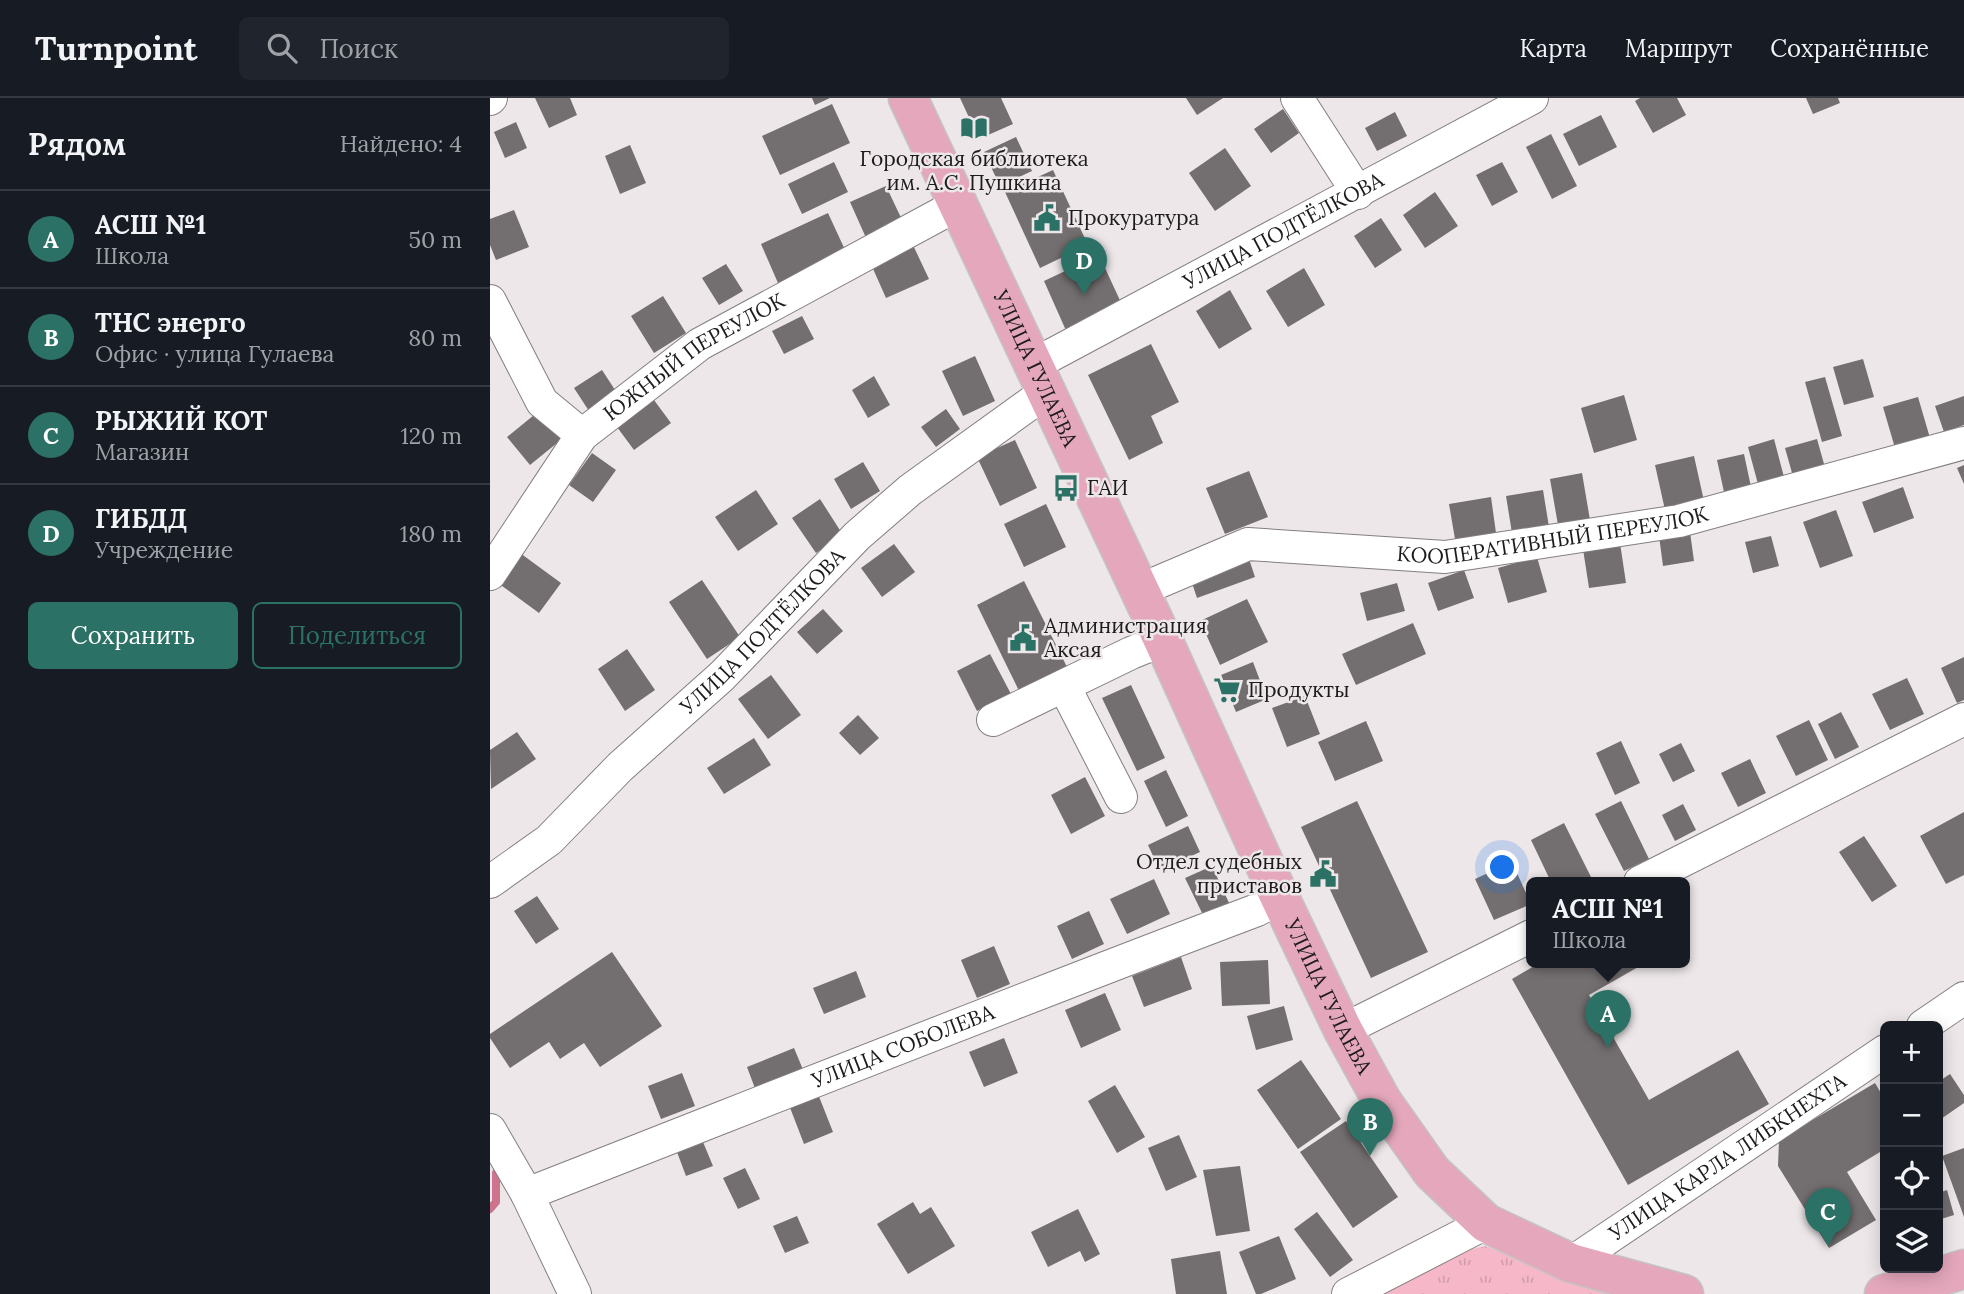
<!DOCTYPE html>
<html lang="ru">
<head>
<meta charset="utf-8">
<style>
  :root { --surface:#171b24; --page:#20242c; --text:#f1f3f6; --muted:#9ea1a6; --line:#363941; --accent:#2c7166 }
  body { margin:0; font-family:Lora,serif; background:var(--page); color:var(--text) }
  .controls { position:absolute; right:21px; bottom:21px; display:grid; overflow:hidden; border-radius:10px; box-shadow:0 4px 18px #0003 }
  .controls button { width:63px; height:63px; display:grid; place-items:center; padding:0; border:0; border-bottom:2px solid var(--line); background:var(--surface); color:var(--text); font:35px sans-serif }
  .you { position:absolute; left:1013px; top:770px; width:24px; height:24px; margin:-18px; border:5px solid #fff; border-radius:50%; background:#1a73e8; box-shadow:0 0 0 10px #1a73e833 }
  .badge { display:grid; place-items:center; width:46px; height:46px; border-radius:50%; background:var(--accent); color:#fff; font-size:23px; font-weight:700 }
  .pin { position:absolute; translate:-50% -58px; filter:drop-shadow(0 2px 4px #0008) }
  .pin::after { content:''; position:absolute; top:37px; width:24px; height:21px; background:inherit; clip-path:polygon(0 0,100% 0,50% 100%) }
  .popup { position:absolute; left:1036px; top:779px; width:164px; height:91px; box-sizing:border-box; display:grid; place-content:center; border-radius:10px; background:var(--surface); filter:drop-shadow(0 2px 5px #0005); font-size:23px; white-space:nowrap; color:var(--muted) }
  .popup b { font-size:26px; color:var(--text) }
  .popup::after { content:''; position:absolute; left:50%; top:100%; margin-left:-14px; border:14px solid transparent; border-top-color:var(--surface) }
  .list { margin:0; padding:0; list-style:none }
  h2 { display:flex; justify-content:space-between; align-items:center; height:91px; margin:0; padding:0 28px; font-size:30px }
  h2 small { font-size:23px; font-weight:400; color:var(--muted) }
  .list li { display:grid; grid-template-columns:46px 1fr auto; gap:21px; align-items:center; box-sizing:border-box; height:98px; padding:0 28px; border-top:2px solid var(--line) }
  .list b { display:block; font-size:26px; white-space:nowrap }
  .list p { margin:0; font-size:23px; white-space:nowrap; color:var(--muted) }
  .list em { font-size:23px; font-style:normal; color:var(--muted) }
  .actions { display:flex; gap:14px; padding:21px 28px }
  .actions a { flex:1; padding:16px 0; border:2px solid var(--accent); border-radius:10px; text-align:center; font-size:24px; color:var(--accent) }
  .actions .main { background:var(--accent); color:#fff }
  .icon { flex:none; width:38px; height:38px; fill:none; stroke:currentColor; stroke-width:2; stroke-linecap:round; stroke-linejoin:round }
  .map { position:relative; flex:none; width:1474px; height:1196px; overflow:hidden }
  header { display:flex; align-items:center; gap:42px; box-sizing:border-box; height:98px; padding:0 35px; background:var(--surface); border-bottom:2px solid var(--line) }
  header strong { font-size:33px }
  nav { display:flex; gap:38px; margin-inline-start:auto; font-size:24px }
  .search { width:490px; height:63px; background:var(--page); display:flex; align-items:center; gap:18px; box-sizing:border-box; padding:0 24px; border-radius:10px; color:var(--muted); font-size:26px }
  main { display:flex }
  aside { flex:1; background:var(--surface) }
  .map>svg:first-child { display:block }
</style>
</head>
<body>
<header>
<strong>Turnpoint</strong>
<div class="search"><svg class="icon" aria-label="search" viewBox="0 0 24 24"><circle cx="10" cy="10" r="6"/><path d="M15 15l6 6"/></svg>Поиск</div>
<nav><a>Карта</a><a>Маршрут</a><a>Сохранённые</a></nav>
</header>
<main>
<aside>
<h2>Рядом<small>Найдено: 4</small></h2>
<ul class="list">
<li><span class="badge">A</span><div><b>АСШ №1</b><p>Школа</p></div><em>50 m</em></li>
<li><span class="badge">B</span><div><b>ТНС энерго</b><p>Офис · улица Гулаева</p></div><em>80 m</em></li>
<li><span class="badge">C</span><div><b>РЫЖИЙ КОТ</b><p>Магазин</p></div><em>120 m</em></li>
<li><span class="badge">D</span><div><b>ГИБДД</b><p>Учреждение</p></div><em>180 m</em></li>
</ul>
<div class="actions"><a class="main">Сохранить</a><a>Поделиться</a></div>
</aside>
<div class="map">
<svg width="1474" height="1196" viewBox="0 0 1474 1196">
  <defs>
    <pattern id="park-tufts" width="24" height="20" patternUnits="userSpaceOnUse" patternTransform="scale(1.75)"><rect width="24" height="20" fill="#f6b8c8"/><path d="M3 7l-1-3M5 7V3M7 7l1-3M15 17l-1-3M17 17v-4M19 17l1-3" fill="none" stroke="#d29eab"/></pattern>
  </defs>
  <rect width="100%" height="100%" fill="#ede7e9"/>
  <path fill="url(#park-tufts)" d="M995 1148 1080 1179 1144 1196H894L895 1191 953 1158Z"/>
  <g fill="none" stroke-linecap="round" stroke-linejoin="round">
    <path stroke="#cd738e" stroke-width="8" d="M0 1111 6 1104V1075"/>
  </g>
  <path fill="#736e6f" d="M45 0H80L87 17 59 30Z
    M322 0H340L325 7Z
    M470 0H511L523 26 489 41Z
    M696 0H733L707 17Z
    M1150 0H1187L1196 17 1163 35 1145 3Z
    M1316 0H1348L1350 5 1323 16Z
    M342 6 360 45 290 77 272 38Z
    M793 11 809 35 781 55 764 31Z
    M905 14 917 38 887 53 875 30Z
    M1111 17 1127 49 1089 68 1073 36Z
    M26 24 37 50 15 60 4 34Z
    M1061 36 1087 88 1062 101 1036 49Z
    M526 39 542 73 510 88 494 54Z
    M140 47 156 85 130 96 115 58Z
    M735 50 761 88 725 113 699 75Z
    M344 64 358 94 312 116 298 86Z
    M1012 64 1028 94 1002 108 986 77Z
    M563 72 598 147 550 170 515 94Z
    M396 88 414 126 377 142 360 104Z
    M945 94 968 128 935 150 913 117Z
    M24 112 39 149 6 162 0 147V121Z
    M338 115 356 154 288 185 271 146Z
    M891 120 912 152 885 170 864 138Z
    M422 145 439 181 396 200 380 164Z
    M609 157 634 211 578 237 554 183Z
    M236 166 253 193 229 207 212 180Z
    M814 170 835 207 798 229 776 193Z
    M740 192 762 231 729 251 706 213Z
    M173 198 196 235 164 255 141 218Z
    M312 218 324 241 294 256 282 233Z
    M661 246 689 304 661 318 673 345 639 362 598 277Z
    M485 258 505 303 473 318 452 273Z
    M1373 261 1384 299 1354 307 1343 269Z
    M112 272 127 295 99 313 84 290Z
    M384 278 400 307 378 320 362 292Z
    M1335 279 1352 338 1332 344 1315 284Z
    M1134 297 1147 342 1104 355 1091 310Z
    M161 298 181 325 144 352 124 325Z
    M1474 298V327L1454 334 1445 308Z
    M1428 299 1440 340 1405 350 1393 309Z
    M456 311 470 331 446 349 431 329Z
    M49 313 72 341 40 367 17 339Z
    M1284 341 1294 379 1268 386 1258 349Z
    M1327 341 1336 373 1304 382 1295 350Z
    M525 342 547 390 510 408 487 359Z
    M102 355 126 372 103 404 79 387Z
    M1254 356 1261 389 1234 394 1227 362Z
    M1204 358 1214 403 1175 412 1165 367Z
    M373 364 390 393 361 411 344 381Z
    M1474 367V386L1467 370Z
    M759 373 778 419 735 436 716 390Z
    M1092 375 1100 422 1068 427 1060 381Z
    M1413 389 1424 420 1384 435 1372 404Z
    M266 392 288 426 248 453 225 419Z
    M1053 392 1059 429 1022 435 1016 398Z
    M1001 399 1006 435 965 441 959 406Z
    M330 401 353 437 326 455 302 420Z
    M556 406 576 449 534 469 514 426Z
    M1346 412 1363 458 1330 470 1313 424Z
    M1200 434 1204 463 1173 468 1169 438Z
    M1281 438 1289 468 1263 475 1255 444Z
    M1130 445 1136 485 1099 490 1093 451Z
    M404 446 425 474 392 499 371 470Z
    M30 455 71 485 49 515 8 485Z
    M757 455 765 479 707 500 699 476Z
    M1047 459 1057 494 1018 505 1008 470Z
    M974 472 984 500 948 513 938 485Z
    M212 482 250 539 217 561 179 504Z
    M534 483 579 573 531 597 487 507Z
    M907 485 915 513 877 523 870 495Z
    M757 501 778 544 730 567 710 523Z
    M333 511 353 533 327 556 307 534Z
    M923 525 936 556 866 587 852 556Z
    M137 551 165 592 135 613 108 571Z
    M500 556 521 596 487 613 467 573Z
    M1474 559V602L1467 605 1451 570Z
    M763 564 777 601 746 614 731 577Z
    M281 577 311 617 278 641 248 601Z
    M1417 580 1434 616 1400 632 1382 596Z
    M641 587 675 660 647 673 612 600Z
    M815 598 830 636 797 649 782 610Z
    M1351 614 1369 649 1345 661 1328 626Z
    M368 617 389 640 370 657 349 635Z
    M1319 622 1338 662 1306 678 1286 638Z
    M876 623 893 663 845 683 828 644Z
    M27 634 46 661 1 691 0 652Z
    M264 640 281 667 234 696 217 670Z
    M1131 643 1150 685 1125 697 1106 655Z
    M1191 645 1205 673 1183 684 1169 656Z
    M1260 661 1276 695 1248 709 1231 675Z
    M676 672 698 718 676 729 654 683Z
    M595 679 615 718 581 736 561 697Z
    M867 703 938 854 881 880 811 729Z
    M1131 703 1159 761 1134 773 1105 716Z
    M1193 706 1206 732 1185 743 1172 717Z
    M1474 714V777L1456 786 1430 738Z
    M1074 725 1101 779 1092 784H1061L1041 742Z
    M698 728 710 754 670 773 658 747Z
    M1374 738 1407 788 1382 804 1349 754Z
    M1022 764 1041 806 1004 822 985 781Z
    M722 768 740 807 714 819 695 780Z
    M664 781 680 816 637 836 620 801Z
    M47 798 69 831 46 846 24 813Z
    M599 813 614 846 582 861 567 828Z
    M504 848 520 886 487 900 471 862Z
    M122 854 172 928 110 969 94 945 70 961 59 944 20 970 0 940V936Z
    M691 859 702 891 654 909 642 878Z
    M778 862 780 906 732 908 730 864Z
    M1051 864H1157L1099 897 1159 1002 1248 952 1279 1006 1138 1087 1022 881Z
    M366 873 376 899 334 916 323 890Z
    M615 895 631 932 591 950 575 912Z
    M794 908 803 942 766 952 757 918Z
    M514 940 528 975 494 989 479 954Z
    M304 950 314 974 266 993 257 969Z
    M811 962 851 1021 808 1051 767 992Z
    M192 975 205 1008 171 1021 158 988Z
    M1460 976 1474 997V1005L1448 1023V984Z
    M1385 985 1395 1002V1051L1357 1074 1386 1122 1339 1150 1288 1068 1289 1042Z
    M625 987 655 1039 627 1055 598 1003Z
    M328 996 343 1034 314 1046 299 1007Z
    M856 1023 908 1099 863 1130 810 1054Z
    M689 1037 707 1079 676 1093 658 1050Z
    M213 1044 223 1068 196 1078 187 1054Z
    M1474 1050V1119L1452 1058Z
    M750 1068 760 1133 726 1138 713 1072Z
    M255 1070 270 1101 248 1111 233 1080Z
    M1457 1092 1464 1117 1448 1122V1095Z
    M423 1104 430 1116 441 1109 465 1148 418 1176 387 1126Z
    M588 1111 610 1156 595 1164 590 1153 558 1169 541 1134Z
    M827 1114 863 1162 840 1179 804 1131Z
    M307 1118 319 1145 295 1155 283 1128Z
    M789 1138 806 1181 771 1196H766L749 1154Z
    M730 1153 737 1196H686L681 1161Z"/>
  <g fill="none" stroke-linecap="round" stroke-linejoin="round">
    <defs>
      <g id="minor">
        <path d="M807 0 868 95"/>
        <path d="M0 1 1 0"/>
        <path d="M0 203 52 304 92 337"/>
        <path id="s1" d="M543 267 1042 0"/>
        <path id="s2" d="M0 476 92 337 210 246 467 107"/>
        <path id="s3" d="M650 492 758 446 955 459 1189 423 1474 345"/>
        <path d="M574 588 631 699"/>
        <path d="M503 622 641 555 673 542"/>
        <path id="s4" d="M0 784 59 742 130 669 232 578 367 438 420 392 556 294"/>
        <path d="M1150 784 1474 621"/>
        <path d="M1433 928 1474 900"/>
        <path d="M853 932 1041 838"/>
        <path d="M0 1032 37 1096 85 1196"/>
        <path id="s5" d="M37 1096C280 1001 523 904 767 812L790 800"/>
        <path id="s6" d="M1081 1165 1395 953"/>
        <path d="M858 1196 996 1125"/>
      </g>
      <g id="major">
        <path id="s7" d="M418 0 673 542 790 800 853 932 892 1003 942 1074 996 1125 1081 1165 1194 1196"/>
        <path d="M1394 1196 1474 1171"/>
      </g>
    </defs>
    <use href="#minor" stroke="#847e7f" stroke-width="34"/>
    <use href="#major" stroke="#c4c4c4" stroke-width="41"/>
    <use href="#minor" stroke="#fff" stroke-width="32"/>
    <use href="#major" stroke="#e4a7bb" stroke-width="38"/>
  </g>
  <defs>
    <symbol id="library-bare" viewBox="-9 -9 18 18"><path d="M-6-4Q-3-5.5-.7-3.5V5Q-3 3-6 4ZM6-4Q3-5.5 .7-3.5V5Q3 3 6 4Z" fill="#2c7166" stroke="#ede7e9" stroke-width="2.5" paint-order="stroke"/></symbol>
    <symbol id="civic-bare" viewBox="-9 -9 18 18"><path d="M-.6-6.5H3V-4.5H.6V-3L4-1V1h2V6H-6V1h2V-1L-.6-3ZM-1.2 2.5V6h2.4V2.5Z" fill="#2c7166" stroke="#ede7e9" stroke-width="2.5" paint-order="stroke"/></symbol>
    <symbol id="bus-bare" viewBox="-9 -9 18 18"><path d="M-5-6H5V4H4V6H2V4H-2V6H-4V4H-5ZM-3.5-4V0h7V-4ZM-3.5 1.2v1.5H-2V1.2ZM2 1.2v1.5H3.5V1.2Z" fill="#2c7166" stroke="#ede7e9" stroke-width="2.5" paint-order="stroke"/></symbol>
    <symbol id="supermarket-bare" viewBox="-9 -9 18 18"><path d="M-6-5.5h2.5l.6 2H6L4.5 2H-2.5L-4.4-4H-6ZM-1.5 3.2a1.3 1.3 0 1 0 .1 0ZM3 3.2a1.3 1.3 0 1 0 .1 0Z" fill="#2c7166" stroke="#ede7e9" stroke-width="2.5" paint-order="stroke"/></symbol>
  </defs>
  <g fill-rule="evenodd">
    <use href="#library-bare" x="465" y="11" width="38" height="38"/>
    <use href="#civic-bare" x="538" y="101" width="38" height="38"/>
    <use href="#bus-bare" x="557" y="371" width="38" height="38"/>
    <use href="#civic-bare" x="514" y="521" width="38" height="38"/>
    <use href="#supermarket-bare" x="718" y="573" width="38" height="38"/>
    <use href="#civic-bare" x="814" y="757" width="38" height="38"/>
  </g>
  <g text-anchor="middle" stroke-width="5" stroke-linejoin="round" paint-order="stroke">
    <g font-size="21" fill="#1d1b1c" stroke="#ede7e9" text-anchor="start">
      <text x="484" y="68" text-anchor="middle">Городская библиотека<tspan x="484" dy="24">им. А.С. Пушкина</tspan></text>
      <text x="578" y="127">Прокуратура</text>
      <text x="597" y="397">ГАИ</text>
      <text x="554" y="535">Администрация<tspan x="554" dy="24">Аксая</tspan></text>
      <text x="758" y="599">Продукты</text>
      <text x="812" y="771" text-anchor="end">Отдел судебных<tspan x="812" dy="24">приставов</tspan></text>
    </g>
    <g font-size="21" fill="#1d1b1c" stroke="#ede7e9">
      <text dy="7" stroke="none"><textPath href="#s1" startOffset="284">УЛИЦА ПОДТЁЛКОВА</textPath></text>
      <text dy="7" stroke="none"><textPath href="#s2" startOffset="304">ЮЖНЫЙ ПЕРЕУЛОК</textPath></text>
      <text dy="7" stroke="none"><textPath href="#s7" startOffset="299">УЛИЦА ГУЛАЕВА</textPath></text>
      <text dy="7" stroke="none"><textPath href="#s3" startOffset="424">КООПЕРАТИВНЫЙ ПЕРЕУЛОК</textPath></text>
      <text dy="7" stroke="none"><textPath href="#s4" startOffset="371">УЛИЦА ПОДТЁЛКОВА</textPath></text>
      <text dy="7" stroke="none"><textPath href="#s7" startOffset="992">УЛИЦА ГУЛАЕВА</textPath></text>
      <text dy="7" stroke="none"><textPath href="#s5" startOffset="404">УЛИЦА СОБОЛЕВА</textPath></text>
      <text dy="7" stroke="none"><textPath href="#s6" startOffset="189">УЛИЦА КАРЛА ЛИБКНЕХТА</textPath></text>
    </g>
  </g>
</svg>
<div class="controls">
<button>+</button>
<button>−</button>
<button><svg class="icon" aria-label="locate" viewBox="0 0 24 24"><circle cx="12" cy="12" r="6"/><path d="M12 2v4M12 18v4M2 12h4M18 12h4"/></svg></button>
<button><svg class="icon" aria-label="layers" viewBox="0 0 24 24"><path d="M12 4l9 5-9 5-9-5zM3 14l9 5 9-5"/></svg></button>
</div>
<div class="you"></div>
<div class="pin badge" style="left:1118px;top:950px">A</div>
<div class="popup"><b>АСШ №1</b>Школа</div>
<div class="pin badge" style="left:880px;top:1058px">B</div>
<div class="pin badge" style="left:1338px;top:1148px">C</div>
<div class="pin badge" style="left:594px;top:197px">D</div>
</div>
</main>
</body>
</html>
